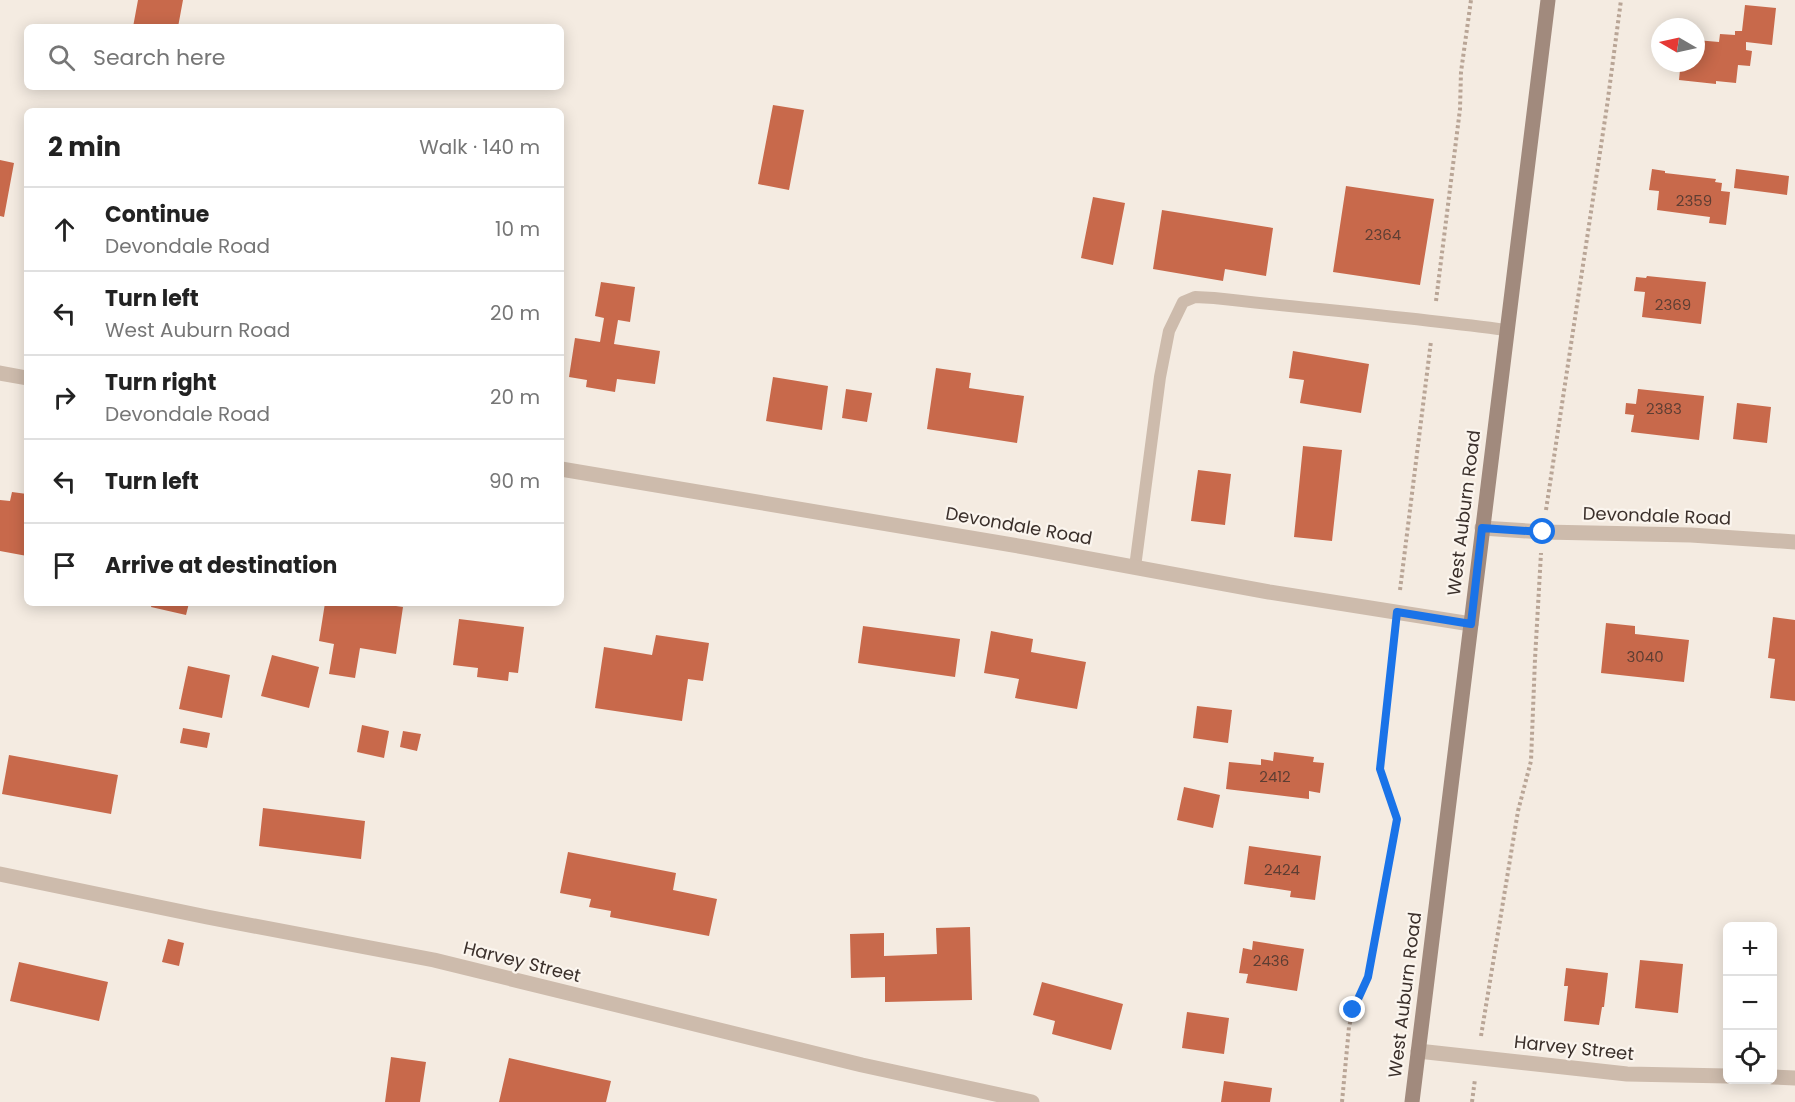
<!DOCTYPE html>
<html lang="en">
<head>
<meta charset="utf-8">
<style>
  :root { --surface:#fff; --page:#f6f6f6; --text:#222; --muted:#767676; --line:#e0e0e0 }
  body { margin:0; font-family:Poppins,sans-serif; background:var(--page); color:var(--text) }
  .controls { position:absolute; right:18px; bottom:18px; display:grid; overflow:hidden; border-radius:9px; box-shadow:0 3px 15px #0003 }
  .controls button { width:54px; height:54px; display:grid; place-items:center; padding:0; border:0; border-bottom:2px solid var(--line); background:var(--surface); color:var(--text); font:30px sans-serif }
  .compass { position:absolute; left:1651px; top:18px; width:54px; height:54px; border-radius:50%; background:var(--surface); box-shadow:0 3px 15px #0003; rotate:279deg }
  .stop { position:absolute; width:18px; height:18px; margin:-14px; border:4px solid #1a73e8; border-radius:50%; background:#fff }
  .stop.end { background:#1a73e8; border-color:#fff; box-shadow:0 2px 6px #0008 }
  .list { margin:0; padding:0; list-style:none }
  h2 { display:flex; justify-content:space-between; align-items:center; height:78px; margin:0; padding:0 24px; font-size:26px }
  h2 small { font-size:20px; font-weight:400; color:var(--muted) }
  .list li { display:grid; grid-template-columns:39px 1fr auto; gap:18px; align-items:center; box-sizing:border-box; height:84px; padding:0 24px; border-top:2px solid var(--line) }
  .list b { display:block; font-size:22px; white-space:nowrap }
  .list p { margin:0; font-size:20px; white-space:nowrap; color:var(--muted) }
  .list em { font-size:20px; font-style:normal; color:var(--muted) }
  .icon { flex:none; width:33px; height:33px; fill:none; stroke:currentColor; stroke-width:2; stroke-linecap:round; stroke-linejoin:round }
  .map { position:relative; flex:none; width:1795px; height:1102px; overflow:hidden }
  .search { position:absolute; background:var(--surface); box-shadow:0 3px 15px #0003; left:24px; top:24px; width:540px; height:66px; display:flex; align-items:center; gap:15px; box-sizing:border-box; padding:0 21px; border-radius:9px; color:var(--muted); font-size:22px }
  .panel { position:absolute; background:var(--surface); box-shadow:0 3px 15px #0003; left:24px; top:108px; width:540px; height:498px; border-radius:9px }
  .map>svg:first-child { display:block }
</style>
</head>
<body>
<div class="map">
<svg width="1795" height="1102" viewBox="0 0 1795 1102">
  <rect width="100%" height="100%" fill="#f4ebe1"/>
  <path fill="#c8694b" d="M138 0H183L178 27H133Z
    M1745 5 1776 8 1772 45 1746 42V50L1752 51 1750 66 1738 65 1736 83 1716 81V84L1679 80 1680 70 1669 68V63H1696V40L1719 42 1720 34 1735 35V31H1742Z
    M773 105 804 110 789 190 758 184Z
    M0 160 14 163 4 217 0 216Z
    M1652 169 1665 171V173L1716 179 1715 182 1722 183 1721 191 1730 192 1726 225 1709 223 1710 217 1657 210 1659 191 1649 190Z
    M1736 169 1789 176 1787 195 1734 188Z
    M1346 186 1434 199 1420 285 1333 272Z
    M1093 197 1125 203 1113 265 1081 258Z
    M1162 210 1273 228 1266 276 1225 269 1223 281 1153 269Z
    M1647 276 1706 282 1701 324 1642 317 1645 292 1634 291 1636 277 1646 278Z
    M601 282 635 287 630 322 618 320 614 344 660 351 655 384 617 379 615 392 586 387 587 380 569 377 575 338 600 342 604 318 595 316Z
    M1293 351 1369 364 1361 413 1300 403 1304 380 1289 378Z
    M936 368 971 373 969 388 1024 396 1017 443 927 429Z
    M773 377 828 386 822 430 766 421Z
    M846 389 872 393 867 422 842 418Z
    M1638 389 1704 396 1699 440 1631 432 1634 415 1625 414 1626 403 1636 404Z
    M1737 403 1771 407 1767 443 1733 439Z
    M1303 446 1342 450 1332 541 1294 537Z
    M1198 470 1231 474 1225 525 1191 521Z
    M12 492 27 494V556L0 551V500L10 501Z
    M152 603H189L186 615 151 607Z
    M325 603H375L403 607 396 654 360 648 355 678 329 674 334 644 319 641Z
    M1773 617 1795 620V701L1770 698 1775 659 1768 658Z
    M459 619 524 627 518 673 509 672 508 681 477 677 478 668 453 665Z
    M1606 623 1635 626V634L1689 640 1684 682 1601 673Z
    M863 626 960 639 955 677 858 663Z
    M991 631 1033 639 1031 652 1086 662 1077 709 1015 698 1019 679 984 673Z
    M656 635 709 643 703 681 688 679 682 721 595 708 604 647 652 655Z
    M272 655 319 667 309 708 261 696Z
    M188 666 230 675 222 718 179 709Z
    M1197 706 1232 710 1228 743 1193 738Z
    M362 725 389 731 384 758 357 752Z
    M183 728 210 733 207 748 180 743Z
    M403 731 421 734 417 751 400 747Z
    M1274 752 1314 757 1313 762 1324 763 1320 793 1309 791V799L1226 789 1229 762 1261 765V759L1273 761Z
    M9 755 118 775 111 814 2 794Z
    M1184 787 1220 795 1213 828 1177 820Z
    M263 808 365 821 361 859 259 846Z
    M1249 846 1321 856 1315 900 1290 897 1291 891 1244 884Z
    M568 852 676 873 673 890 717 899 709 936 610 917 611 911 589 907 591 899 560 893Z
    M970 927 972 1000 885 1002V977L851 978 850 934 884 933V956L937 954 936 928Z
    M168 939 184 943 179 966 162 962Z
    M1253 941 1304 949 1297 991 1246 983 1248 974 1239 973 1243 948 1252 950Z
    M1640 960 1683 964 1678 1013 1635 1008Z
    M19 962 108 982 99 1021 10 1001Z
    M1566 968 1608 973 1604 1007H1602L1599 1025 1564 1021 1568 986H1564Z
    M1042 982 1123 1004 1111 1050 1052 1034 1055 1021 1033 1015Z
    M1187 1012 1229 1018 1224 1054 1182 1048Z
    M391 1057 426 1062 420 1102H385Z
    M509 1058 611 1081 606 1102H499Z
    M1224 1081 1272 1088 1270 1102H1221Z"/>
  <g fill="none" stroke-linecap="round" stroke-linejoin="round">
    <path stroke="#b9a596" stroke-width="4" stroke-dasharray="3 3" stroke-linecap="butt" d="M1436 301 1460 109 1461 72 1471 0
      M1546 510 1607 106 1621 0
      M1400 590 1431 341
      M1481 1036 1518 811 1531 761 1535 659 1541 553
      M1342 1102 1349 1027 1353 1010 1368 977 1397 819 1380 769 1395 633
      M1472 1102 1475 1079"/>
    <path stroke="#cdbbac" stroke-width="12" d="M1135 567 1160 377 1169 331 1183 302 1195 297 1214 298C1312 309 1409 317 1506 330"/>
    <path stroke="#cdbbac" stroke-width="15" d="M0 373 27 378
      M561 469 1030 548 1269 592 1471 624
      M1482 528 1543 532 1691 535 1795 542
      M0 874 207 917 434 960 862 1065 1032 1102
      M1418 1051 1627 1074 1728 1076
      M1772 1077 1795 1078"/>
    <path stroke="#a18a7d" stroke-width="15" d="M1412 1102 1548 0"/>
  </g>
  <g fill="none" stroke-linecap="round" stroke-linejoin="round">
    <path stroke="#1a73e8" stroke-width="8" d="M1353 1010 1368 977 1397 819 1380 769 1397 612 1471 624 1482 528 1543 532"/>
  </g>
  <g text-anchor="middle" stroke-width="4.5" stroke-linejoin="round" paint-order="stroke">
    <g font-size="15" fill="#5e3e33">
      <text x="1694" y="206">2359</text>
      <text x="1383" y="240">2364</text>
      <text x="1673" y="310">2369</text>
      <text x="1664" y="414">2383</text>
      <text x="1645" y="662">3040</text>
      <text x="1275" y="782">2412</text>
      <text x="1282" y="875">2424</text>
      <text x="1271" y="966">2436</text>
    </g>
    <g font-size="18" fill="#3b302b" stroke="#fbf5ee">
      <text transform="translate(1464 513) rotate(-83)" y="6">West Auburn Road</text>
      <text transform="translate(1657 516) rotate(2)" y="6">Devondale Road</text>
      <text transform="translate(1019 526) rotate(10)" y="6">Devondale Road</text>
      <text transform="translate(522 962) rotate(14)" y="6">Harvey Street</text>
      <text transform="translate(1405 995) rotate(-83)" y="6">West Auburn Road</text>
      <text transform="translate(1574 1048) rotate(6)" y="6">Harvey Street</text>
    </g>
  </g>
</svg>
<div class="controls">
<button>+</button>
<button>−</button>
<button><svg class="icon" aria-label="locate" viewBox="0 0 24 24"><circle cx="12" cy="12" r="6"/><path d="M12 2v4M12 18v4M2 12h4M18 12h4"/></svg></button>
</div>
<svg class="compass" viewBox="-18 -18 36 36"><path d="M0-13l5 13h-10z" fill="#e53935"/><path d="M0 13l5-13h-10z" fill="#767676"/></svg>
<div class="stop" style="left:1543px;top:532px"></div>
<div class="stop end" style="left:1353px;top:1010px"></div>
<div class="search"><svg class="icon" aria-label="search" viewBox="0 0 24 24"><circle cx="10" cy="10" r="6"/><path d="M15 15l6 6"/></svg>Search here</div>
<section class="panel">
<h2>2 min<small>Walk · 140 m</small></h2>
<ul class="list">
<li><svg class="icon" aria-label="ahead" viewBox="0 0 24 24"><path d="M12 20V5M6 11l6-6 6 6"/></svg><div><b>Continue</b><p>Devondale Road</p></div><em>10 m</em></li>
<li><svg class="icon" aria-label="left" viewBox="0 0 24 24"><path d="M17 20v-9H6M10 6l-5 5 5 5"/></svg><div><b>Turn left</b><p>West Auburn Road</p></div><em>20 m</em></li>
<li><svg class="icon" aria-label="right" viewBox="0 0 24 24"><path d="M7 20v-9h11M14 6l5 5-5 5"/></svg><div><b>Turn right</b><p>Devondale Road</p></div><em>20 m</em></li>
<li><svg class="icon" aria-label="left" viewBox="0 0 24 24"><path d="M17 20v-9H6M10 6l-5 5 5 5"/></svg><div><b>Turn left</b></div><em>90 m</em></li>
<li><svg class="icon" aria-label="arrive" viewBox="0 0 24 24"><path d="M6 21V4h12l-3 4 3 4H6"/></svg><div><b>Arrive at destination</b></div></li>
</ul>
</section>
</div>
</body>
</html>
